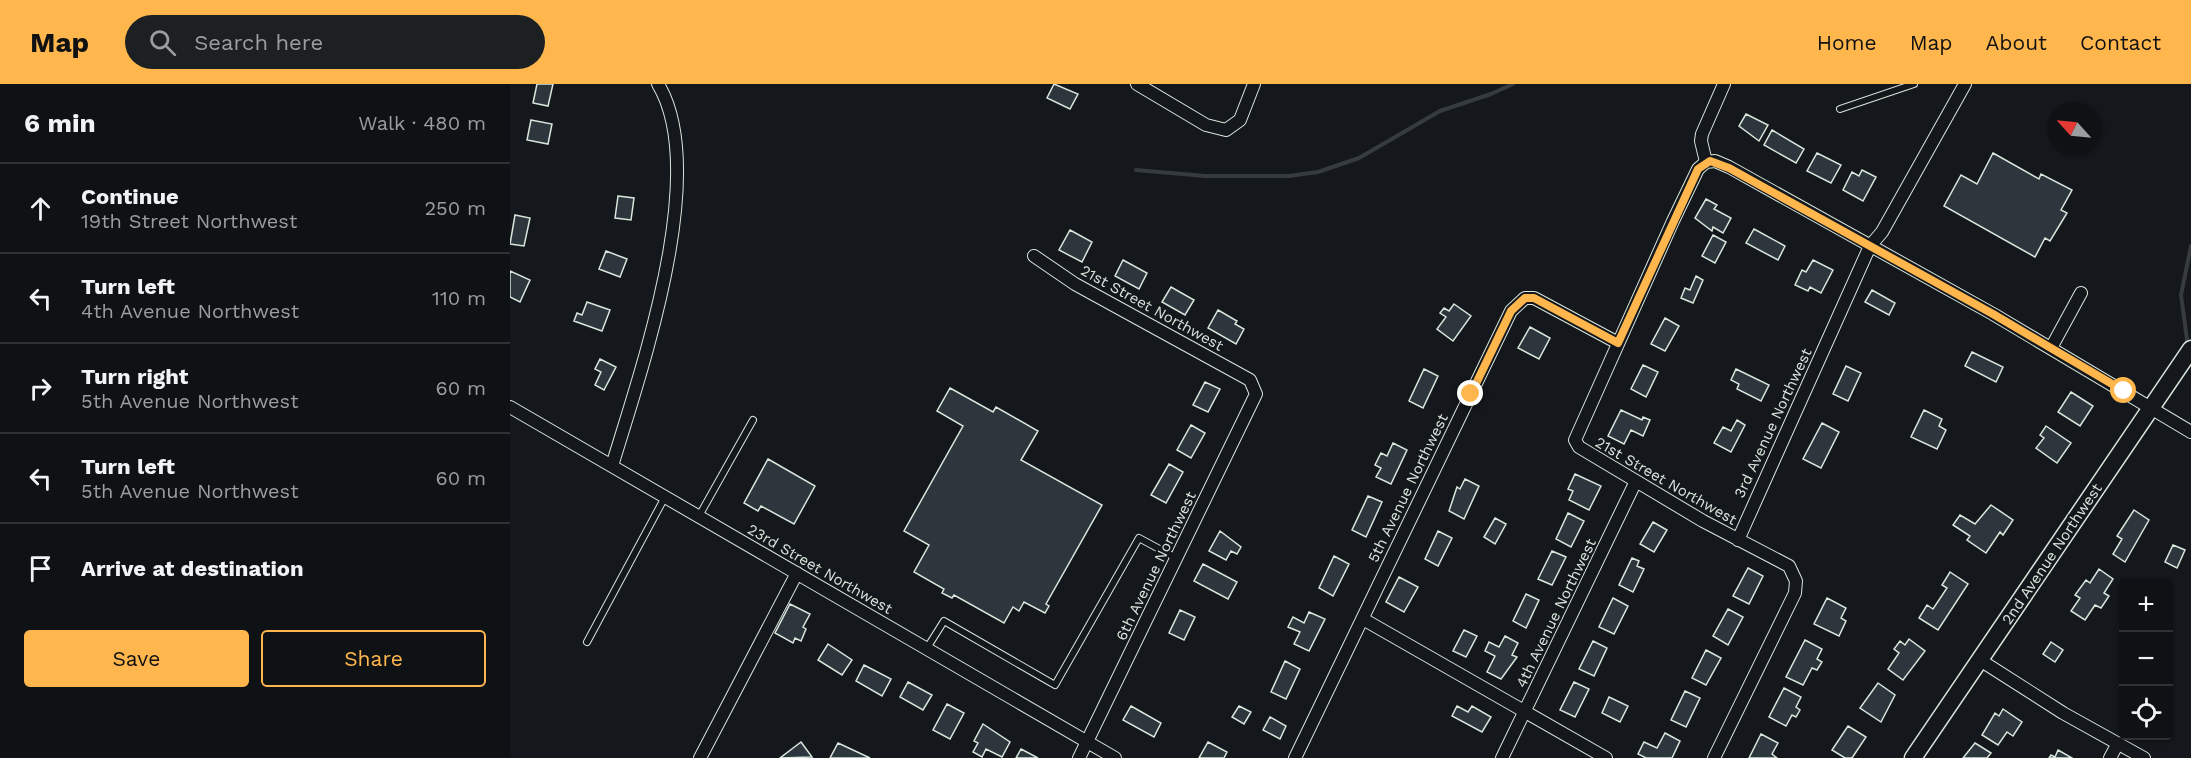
<!DOCTYPE html>
<html lang="en">
<head>
<meta charset="utf-8">
<style>
  :root { --surface:#0f1215; --page:#1d2022; --text:#f1f3f6; --muted:#9b9ea0; --line:#2f3234; --accent:#ffb74d }
  body { margin:0; font-family:"Work Sans",sans-serif; background:var(--page); color:var(--text) }
  .controls { position:absolute; right:18px; bottom:18px; display:grid; overflow:hidden; border-radius:6px; box-shadow:0 2px 4px #0004 }
  .controls button { width:54px; height:54px; display:grid; place-items:center; padding:0; border:0; border-bottom:2px solid var(--line); background:var(--surface); color:var(--text); font:30px sans-serif }
  .compass { position:absolute; left:1537px; top:18px; width:54px; height:54px; border-radius:50%; background:var(--surface); box-shadow:0 2px 4px #0004; rotate:297deg }
  .stop { position:absolute; width:18px; height:18px; margin:-14px; border:4px solid #ffb74d; border-radius:50%; background:#fff }
  .stop.end { background:#ffb74d; border-color:#fff; box-shadow:0 2px 6px #0008 }
  .list { margin:0; padding:0; list-style:none }
  h2 { display:flex; justify-content:space-between; align-items:center; height:78px; margin:0; padding:0 24px; font-size:26px }
  h2 small { font-size:20px; font-weight:400; color:var(--muted) }
  .list li { display:grid; grid-template-columns:39px 1fr auto; gap:18px; align-items:center; box-sizing:border-box; height:90px; padding:0 24px; border-top:2px solid var(--line) }
  .list b { display:block; font-size:22px; white-space:nowrap }
  .list p { margin:0; font-size:20px; white-space:nowrap; color:var(--muted) }
  .list em { font-size:20px; font-style:normal; color:var(--muted) }
  .actions { display:flex; gap:12px; padding:18px 24px }
  .actions a { flex:1; padding:14px 0; border:2px solid var(--accent); border-radius:6px; text-align:center; font-size:21px; color:var(--accent) }
  .actions .main { background:var(--accent); color:#111 }
  .icon { flex:none; width:33px; height:33px; fill:none; stroke:currentColor; stroke-width:2; stroke-linecap:round; stroke-linejoin:round }
  .map { position:relative; flex:none; width:1681px; height:674px; overflow:hidden }
  header { display:flex; align-items:center; gap:36px; box-sizing:border-box; height:84px; padding:0 30px; background:var(--accent); color:#111 }
  header strong { font-size:28px }
  nav { display:flex; gap:33px; margin-inline-start:auto; font-size:21px }
  .search { width:420px; height:54px; background:var(--page); display:flex; align-items:center; gap:15px; box-sizing:border-box; padding:0 21px; border-radius:33px; color:var(--muted); font-size:22px }
  main { display:flex }
  aside { flex:1; background:var(--surface) }
  .map>svg:first-child { display:block }
</style>
</head>
<body>
<header>
<strong>Map</strong>
<div class="search"><svg class="icon" aria-label="search" viewBox="0 0 24 24"><circle cx="10" cy="10" r="6"/><path d="M15 15l6 6"/></svg>Search here</div>
<nav><a>Home</a><a>Map</a><a>About</a><a>Contact</a></nav>
</header>
<main>
<aside>
<h2>6 min<small>Walk · 480 m</small></h2>
<ul class="list">
<li><svg class="icon" aria-label="ahead" viewBox="0 0 24 24"><path d="M12 20V5M6 11l6-6 6 6"/></svg><div><b>Continue</b><p>19th Street Northwest</p></div><em>250 m</em></li>
<li><svg class="icon" aria-label="left" viewBox="0 0 24 24"><path d="M17 20v-9H6M10 6l-5 5 5 5"/></svg><div><b>Turn left</b><p>4th Avenue Northwest</p></div><em>110 m</em></li>
<li><svg class="icon" aria-label="right" viewBox="0 0 24 24"><path d="M7 20v-9h11M14 6l5 5-5 5"/></svg><div><b>Turn right</b><p>5th Avenue Northwest</p></div><em>60 m</em></li>
<li><svg class="icon" aria-label="left" viewBox="0 0 24 24"><path d="M17 20v-9H6M10 6l-5 5 5 5"/></svg><div><b>Turn left</b><p>5th Avenue Northwest</p></div><em>60 m</em></li>
<li><svg class="icon" aria-label="arrive" viewBox="0 0 24 24"><path d="M6 21V4h12l-3 4 3 4H6"/></svg><div><b>Arrive at destination</b></div></li>
</ul>
<div class="actions"><a class="main">Save</a><a>Share</a></div>
</aside>
<div class="map">
<svg width="1681" height="674" viewBox="0 0 1681 674">
  <rect width="100%" height="100%" fill="#14181c"/>
  <g fill="none" stroke-linecap="round" stroke-linejoin="round">
    <path stroke="#363b3e" stroke-width="4" d="M626 86 695 92H779L808 88 849 74 930 27 981 10 1003 0
      M1678 263 1671 211 1681 162"/>
  </g>
  <path fill="#2c363c" stroke="#d8e6dc" stroke-width="1.5" d="M27 0H43L38 22 23 19Z
    M544 0 568 10 560 25 537 14Z
    M1236 30 1258 41 1249 57 1229 42Z
    M21 36 42 40 38 60 17 56Z
    M1262 46 1294 65 1286 79 1254 61Z
    M1307 69 1331 81 1321 99 1297 87Z
    M1483 69 1529 95 1531 90 1562 106 1551 126 1557 129 1540 157 1535 154 1525 173 1434 122 1451 91 1467 100Z
    M1352 86 1366 93 1353 117 1333 106 1342 88 1349 92Z
    M108 112 124 114 121 136 105 134Z
    M1196 115 1207 121 1204 125 1221 134 1213 149 1203 143 1202 147 1185 134Z
    M5 131 20 134 14 162 0 160Z
    M1244 145 1275 162 1268 176 1236 159Z
    M560 146 582 158 572 178 549 166Z
    M1203 151 1216 158 1205 179 1192 172Z
    M96 167 117 175 110 193 89 185Z
    M613 176 637 189 629 205 605 192Z
    M1303 176 1323 186 1311 209 1300 203 1298 207 1285 201 1292 186 1296 188Z
    M0 187 20 196 10 218 0 213Z
    M1186 192 1193 196 1183 219 1171 214 1175 204 1180 206Z
    M661 203 684 216 675 231 652 218Z
    M1362 206 1385 219 1379 231 1355 218Z
    M77 218 100 226 92 247 64 237 67 229 72 231Z
    M944 220 961 232 943 257 927 245 936 233 930 229 934 224 939 227Z
    M708 226 727 237 725 240 734 245 726 260 698 244Z
    M1155 234 1169 242 1155 267 1141 260Z
    M1020 243 1040 254 1029 275 1008 264Z
    M1462 268 1493 283 1486 298 1455 282Z
    M90 275 106 283 94 306 85 301 91 288 85 285Z
    M1133 281 1148 288 1136 313 1121 305Z
    M1336 282 1351 289 1338 317 1323 310Z
    M914 285 928 292 913 324 899 317Z
    M1226 285 1259 301 1251 317 1227 305 1229 300 1221 296Z
    M695 298 710 305 698 328 683 321Z
    M440 304 483 328 486 323 528 347 511 376 592 421 536 520 539 522 535 529 514 518 509 527 503 523 494 539 444 511 442 514 432 509 434 505 404 488 419 461 394 447 453 342 427 327Z
    M1561 308 1583 322 1570 342 1548 328Z
    M1111 326 1132 336 1133 333 1140 336 1133 352 1121 346 1114 360 1098 352Z
    M1414 326 1432 335 1429 342 1436 346 1427 365 1401 353Z
    M1227 336 1235 341 1221 368 1204 359 1213 343 1221 347Z
    M1312 339 1329 348 1311 384 1293 375Z
    M681 341 695 349 681 374 667 366Z
    M1536 342 1561 359 1547 379 1526 364 1534 354 1530 351Z
    M883 359 897 366 881 400 866 393 871 384 865 381 871 369 877 372Z
    M258 375 305 402 284 440 251 422 248 427 234 419Z
    M659 380 673 388 656 419 641 411Z
    M1065 390 1091 402 1079 426 1059 416 1063 407 1058 405Z
    M955 395 969 402 954 435 939 427 947 403 950 405Z
    M858 412 872 418 856 453 842 446Z
    M1481 421 1503 436 1493 451 1490 448 1476 469 1457 456 1460 452 1443 441 1450 431 1465 440Z
    M1624 426 1639 436 1615 478 1603 470 1612 455 1607 452Z
    M1058 429 1074 437 1061 463 1046 455Z
    M985 434 996 440 985 460 974 453Z
    M1143 438 1157 446 1144 468 1130 460Z
    M710 447 731 463 727 470 721 467 716 476 699 467Z
    M928 447 942 454 928 482 915 475Z
    M1663 461 1675 466 1667 484 1655 478Z
    M1042 467 1056 473 1042 501 1028 495Z
    M824 472 839 480 823 512 809 504Z
    M1122 474 1129 477 1127 482 1134 485 1123 508 1109 501Z
    M693 480 727 498 718 515 684 497Z
    M1238 484 1253 492 1239 520 1223 512Z
    M1589 485 1603 495 1594 509 1599 512 1591 524 1585 521 1575 536 1561 527 1570 514 1565 511 1576 496 1580 499Z
    M1440 488 1458 500 1428 546 1409 534 1417 521 1423 525 1437 504 1432 501Z
    M889 493 908 503 894 528 876 518Z
    M1016 510 1029 516 1016 544 1003 537Z
    M1103 514 1118 522 1104 550 1089 543Z
    M1317 514 1336 524 1331 534 1336 537 1329 552 1304 540Z
    M280 520 300 530 293 543 296 545 291 557 285 554 283 559 265 549Z
    M1218 525 1233 533 1218 561 1203 552Z
    M670 526 685 533 674 556 659 549Z
    M799 528 815 535 799 567 784 560 790 548 778 543 783 533 794 539Z
    M954 546 967 552 956 573 943 567Z
    M995 552 1008 559 1002 571 1007 573 991 595 977 588 985 572 975 567 979 558 989 563Z
    M1399 555 1415 567 1393 596 1378 585 1389 569 1384 565 1390 557 1395 561Z
    M1295 556 1312 565 1307 575 1312 578 1307 586 1302 584 1293 601 1276 593Z
    M1083 557 1097 564 1084 592 1069 585Z
    M1541 558 1553 566 1545 578 1533 570Z
    M318 560 342 576 332 591 308 576Z
    M1196 566 1211 574 1196 601 1182 594Z
    M775 577 790 585 776 615 761 608Z
    M354 581 381 595 372 612 346 597Z
    M398 598 422 611 413 626 390 613Z
    M1064 598 1079 605 1065 633 1050 626Z
    M1368 599 1385 611 1371 638 1350 624Z
    M1274 604 1291 613 1286 623 1290 626 1286 633 1282 631 1276 642 1259 633Z
    M1175 607 1190 614 1176 643 1161 636Z
    M1099 613 1118 622 1110 638 1092 629Z
    M437 620 454 629 440 655 423 646Z
    M621 622 651 639 644 653 613 636Z
    M729 622 741 628 734 640 722 633Z
    M947 622 958 628 962 622 981 633 972 648 942 632Z
    M1493 625 1512 638 1503 652 1497 648 1488 661 1472 651 1485 629 1489 632Z
    M760 633 776 642 770 655 753 646Z
    M473 640 500 658 492 673 476 665 472 673 463 668 468 659 464 657Z
    M1338 642 1356 653 1342 674H1335L1322 666Z
    M1155 649 1170 657 1162 674H1136L1128 670 1134 658 1147 664Z
    M1251 650 1268 659 1262 670 1267 674H1239Z
    M291 658 302 673 270 674Z
    M698 658 717 668 714 674H689Z
    M328 659 360 674H320Z
    M1465 659 1481 669 1477 674H1453Z
    M511 665 528 674H506Z
    M1548 666 1562 674H1539L1541 671 1545 673Z"/>
  <g fill="none" stroke-linecap="round" stroke-linejoin="round">
    <defs>
      <path id="lane" d="M1330 25 1404 0
        M189 432 243 336
        M77 558 155 413
        M417 564 434 537 545 601 629 454 666 474"/>
      <path id="street" d="M627 0 696 41 716 46 730 36 744 0
        M1196 78 1188 85 1163 137 1065 356 1069 363 1193 437 1279 482 1286 497 1285 509 1204 674
        M1196 78 1205 77 1219 83 1483 230 1681 348
        M1196 78 1191 57 1192 50 1214 0
        M524 172 565 200 740 296 746 310 569 674
        M1541 264 1571 209
        M0 323 605 674
        M102 382C130 289 201 88 148 0
        M1228 456 1360 162 1372 148 1455 0
        M853 535 1096 674
        M1470 576 1553 629 1634 674
        M190 674 287 489
        M785 674 1001 227 1015 214H1024L1108 259
        M992 674 1126 397
        M1600 674 1608 659"/>
      <path id="secondary" d="M1403 674 1681 265"/>
    </defs>
    <use href="#lane" stroke="#d8e6dc" stroke-width="8"/>
    <use href="#street" stroke="#d8e6dc" stroke-width="14"/>
    <use href="#secondary" stroke="#d8e6dc" stroke-width="19"/>
    <use href="#lane" stroke="#14181c" stroke-width="6"/>
    <use href="#street" stroke="#14181c" stroke-width="12"/>
    <use href="#secondary" stroke="#14181c" stroke-width="16"/>
  </g>
  <g fill="none" stroke-linecap="round" stroke-linejoin="round">
    <path stroke="#ffb74d" stroke-width="8" d="M961 310 1001 227 1015 214H1024L1108 259 1188 85 1200 77 1219 84 1483 230 1614 307"/>
  </g>
  <g text-anchor="middle" stroke-width="4.5" stroke-linejoin="round" paint-order="stroke">
    <g font-size="15" fill="#d8e6dc" stroke="#14181c">
      <text transform="translate(642 224) rotate(29)" y="5">21st Street Northwest</text>
      <text transform="translate(1263 339) rotate(-65)" y="5">3rd Avenue Northwest</text>
      <text transform="translate(1156 397) rotate(30)" y="5">21st Street Northwest</text>
      <text transform="translate(898 404) rotate(-64)" y="5">5th Avenue Northwest</text>
      <text transform="translate(1542 470) rotate(-56)" y="5">2nd Avenue Northwest</text>
      <text transform="translate(646 482) rotate(-64)" y="5">6th Avenue Northwest</text>
      <text transform="translate(310 485) rotate(30)" y="5">23rd Street Northwest</text>
      <text transform="translate(1046 529) rotate(-64)" y="5">4th Avenue Northwest</text>
    </g>
  </g>
</svg>
<div class="controls">
<button>+</button>
<button>−</button>
<button><svg class="icon" aria-label="locate" viewBox="0 0 24 24"><circle cx="12" cy="12" r="6"/><path d="M12 2v4M12 18v4M2 12h4M18 12h4"/></svg></button>
</div>
<svg class="compass" viewBox="-18 -18 36 36"><path d="M0-13l5 13h-10z" fill="#e53935"/><path d="M0 13l5-13h-10z" fill="#9b9ea0"/></svg>
<div class="stop" style="left:1614px;top:307px"></div>
<div class="stop end" style="left:961px;top:310px"></div>
</div>
</main>
</body>
</html>
